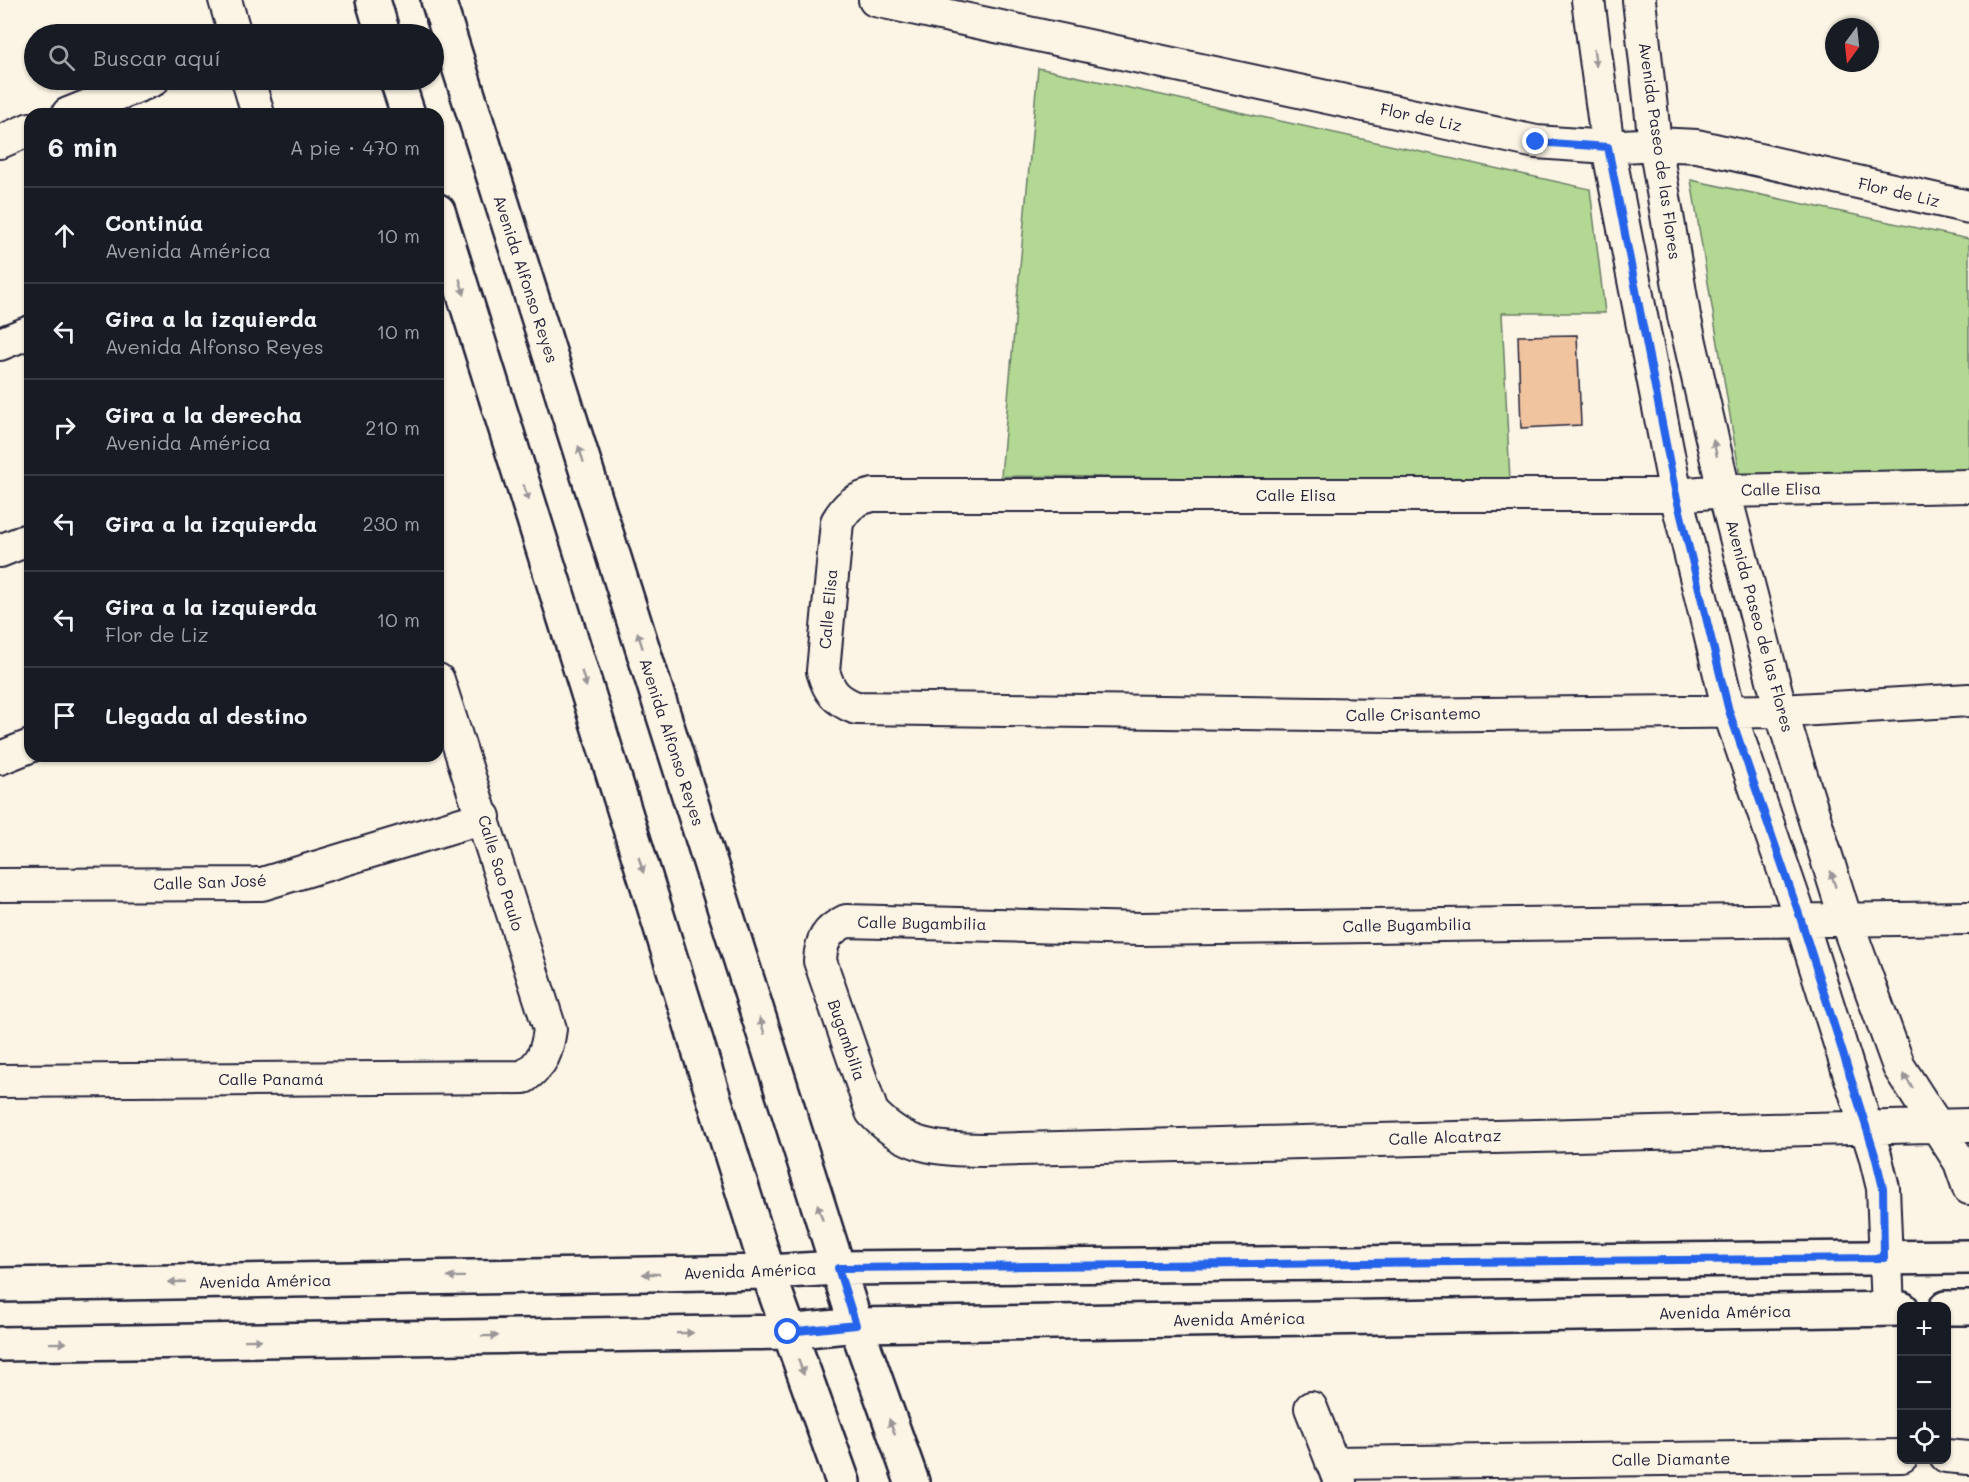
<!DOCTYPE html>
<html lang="es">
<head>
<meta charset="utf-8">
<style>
  :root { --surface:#171b24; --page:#242831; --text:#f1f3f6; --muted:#9ea1a6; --line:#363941 }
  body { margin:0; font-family:Mali,sans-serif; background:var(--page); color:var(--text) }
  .controls { position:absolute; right:18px; bottom:18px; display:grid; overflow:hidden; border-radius:12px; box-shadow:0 2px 4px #0004 }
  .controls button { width:54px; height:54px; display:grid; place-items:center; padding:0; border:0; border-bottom:2px solid var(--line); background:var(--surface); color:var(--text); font:30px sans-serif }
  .compass { position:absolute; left:1825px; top:18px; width:54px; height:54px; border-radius:50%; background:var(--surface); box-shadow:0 2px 4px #0004; rotate:195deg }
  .stop { position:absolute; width:18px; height:18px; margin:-14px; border:4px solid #2563eb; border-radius:50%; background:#fff }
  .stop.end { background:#2563eb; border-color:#fff; box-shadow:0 2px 6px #0008 }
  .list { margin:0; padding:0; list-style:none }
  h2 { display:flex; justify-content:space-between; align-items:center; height:78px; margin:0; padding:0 24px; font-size:26px }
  h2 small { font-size:20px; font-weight:400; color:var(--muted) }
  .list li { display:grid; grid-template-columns:39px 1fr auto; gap:18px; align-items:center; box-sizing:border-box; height:96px; padding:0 24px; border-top:2px solid var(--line) }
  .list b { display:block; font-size:22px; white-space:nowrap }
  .list p { margin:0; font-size:20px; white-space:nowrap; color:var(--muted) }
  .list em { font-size:20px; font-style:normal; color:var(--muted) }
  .icon { flex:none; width:33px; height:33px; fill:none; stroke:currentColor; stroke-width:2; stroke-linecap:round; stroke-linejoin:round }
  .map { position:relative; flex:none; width:1969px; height:1482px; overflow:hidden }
  .search { position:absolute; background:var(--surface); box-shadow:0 2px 4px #0004; left:24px; top:24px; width:420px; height:66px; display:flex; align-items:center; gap:15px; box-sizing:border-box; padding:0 21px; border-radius:33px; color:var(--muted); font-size:22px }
  .panel { position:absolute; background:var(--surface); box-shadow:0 2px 4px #0004; left:24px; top:108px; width:420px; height:654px; border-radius:18px }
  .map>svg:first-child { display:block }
</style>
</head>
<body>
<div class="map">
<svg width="1969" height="1482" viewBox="0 0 1969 1482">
  <rect width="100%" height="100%" fill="#fcf5e5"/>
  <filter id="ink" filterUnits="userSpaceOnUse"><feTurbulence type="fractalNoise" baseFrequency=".0167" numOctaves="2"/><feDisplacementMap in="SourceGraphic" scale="12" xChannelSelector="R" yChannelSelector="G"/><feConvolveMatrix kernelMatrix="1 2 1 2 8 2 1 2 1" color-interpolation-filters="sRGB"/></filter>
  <g filter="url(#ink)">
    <path fill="#b3d893" stroke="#6a7d67" stroke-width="1.5" d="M1038 68 1590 189 1605 313H1502L1510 481 1001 476Z
      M1691 180 1969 239V473L1741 482Z"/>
    <path fill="#f1c4a0" stroke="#22223b" stroke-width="1.5" d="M1577 335 1581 425 1521 428 1518 336Z"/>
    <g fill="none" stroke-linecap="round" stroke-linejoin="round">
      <defs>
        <path id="street" d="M225 0 235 34
          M875 0 1536 142 1608 147 1655 144 1697 146 1969 207
          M1588 0 1608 147 1676 495 1729 711 1801 920 1875 1155 1883 1188 1888 1309
          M1639 0 1655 144 1684 316 1724 491 1781 711 1846 920 1899 1067 1960 1162 1969 1188
          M248 80 258 114
          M68 114 153 80
          M0 142 30 129
          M0 344 30 332
          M1969 486 1724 491 1676 495H873C855 499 847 505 837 522L823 671C829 692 836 700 856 708L1390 715 1781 711 1969 700
          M0 551 30 539
          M0 758 30 746
          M0 885 262 884 484 817
          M1969 918 1141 929 846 921C827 930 821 940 820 961L872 1112C906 1148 936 1149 983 1150L1969 1125
          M0 1081 524 1077C543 1063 547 1052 550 1029L438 680
          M1311 1408 1340 1482
          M1946 1456 1969 1458
          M1332 1463 1902 1456"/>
        <path id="secondary" d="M373 0 383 34
          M438 0 856 1325 912 1482
          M397 80 408 114
          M438 211 768 1272 843 1482
          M0 1285 768 1272 838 1268 1969 1257
          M1946 1308H1969
          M0 1344 788 1332 856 1325 1902 1309"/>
      </defs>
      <use href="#street" stroke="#22223b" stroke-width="36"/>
      <use href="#secondary" stroke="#22223b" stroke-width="38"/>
      <use href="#street" stroke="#fcf5e5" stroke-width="32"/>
      <use href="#secondary" stroke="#fcf5e5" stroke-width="33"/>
    </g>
    <defs><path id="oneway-solid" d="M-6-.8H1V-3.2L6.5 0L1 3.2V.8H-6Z" transform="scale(1.5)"/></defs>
    <g fill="#9a9698">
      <use href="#oneway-solid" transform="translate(1595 58) rotate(82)"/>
      <use href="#oneway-solid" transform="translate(462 287) rotate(73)"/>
      <use href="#oneway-solid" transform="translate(1715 448) rotate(-103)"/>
      <use href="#oneway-solid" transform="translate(581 454) rotate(-108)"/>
      <use href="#oneway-solid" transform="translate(526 493) rotate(73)"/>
      <use href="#oneway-solid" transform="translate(640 640) rotate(-108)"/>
      <use href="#oneway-solid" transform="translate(584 679) rotate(73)"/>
      <use href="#oneway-solid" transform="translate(641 865) rotate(73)"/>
      <use href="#oneway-solid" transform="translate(1833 879) rotate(-107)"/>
      <use href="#oneway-solid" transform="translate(762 1026) rotate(-108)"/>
      <use href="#oneway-solid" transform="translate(1908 1081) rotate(-124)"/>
      <use href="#oneway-solid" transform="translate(820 1212) rotate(-108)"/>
      <use href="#oneway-solid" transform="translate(651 1274) rotate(179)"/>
      <use href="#oneway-solid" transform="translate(456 1277) rotate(179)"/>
      <use href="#oneway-solid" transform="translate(177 1282) rotate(179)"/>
      <use href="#oneway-solid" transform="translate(685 1333) rotate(-1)"/>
      <use href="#oneway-solid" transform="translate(490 1336) rotate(-1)"/>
      <use href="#oneway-solid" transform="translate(253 1340) rotate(-1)"/>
      <use href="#oneway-solid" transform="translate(58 1343) rotate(-1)"/>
      <use href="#oneway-solid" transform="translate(801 1367) rotate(70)"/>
      <use href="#oneway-solid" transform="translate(892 1427) rotate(-110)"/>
    </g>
  </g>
  <g fill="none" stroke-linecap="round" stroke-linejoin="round" filter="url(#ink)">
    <path stroke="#2563eb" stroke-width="8" d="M788 1332 856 1325 838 1268 1884 1258 1883 1188 1875 1155 1801 920 1729 711 1676 495 1608 147 1536 142"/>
  </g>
  <g text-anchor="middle" stroke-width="4.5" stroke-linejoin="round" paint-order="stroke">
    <g font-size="16" fill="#22223b" stroke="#fcf5e5">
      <text transform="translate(1421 117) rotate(12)" y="6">Flor de Liz</text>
      <text transform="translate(1660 151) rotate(82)" y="6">Avenida Paseo de las Flores</text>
      <text transform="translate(1899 192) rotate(13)" y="6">Flor de Liz</text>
      <text transform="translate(526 279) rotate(72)" y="6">Avenida Alfonso Reyes</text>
      <text transform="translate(1781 489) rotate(-1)" y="6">Calle Elisa</text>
      <text x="1296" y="501">Calle Elisa</text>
      <text transform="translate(828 609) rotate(-85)" y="6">Calle Elisa</text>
      <text transform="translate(1760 626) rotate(75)" y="6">Avenida Paseo de las Flores</text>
      <text transform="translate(1413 714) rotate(-1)" y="6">Calle Crisantemo</text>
      <text transform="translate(672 742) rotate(72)" y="6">Avenida Alfonso Reyes</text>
      <text transform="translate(501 873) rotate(73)" y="6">Calle Sao Paulo</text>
      <text transform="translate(210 882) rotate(-2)" y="6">Calle San José</text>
      <text transform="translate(922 923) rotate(1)" y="6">Calle Bugambilia</text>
      <text transform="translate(1407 925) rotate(-1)" y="6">Calle Bugambilia</text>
      <text transform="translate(847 1040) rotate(71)" y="6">Bugambilia</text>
      <text x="271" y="1085">Calle Panamá</text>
      <text transform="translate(1445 1137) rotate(-2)" y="6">Calle Alcatraz</text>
      <text transform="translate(750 1271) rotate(-2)" y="6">Avenida América</text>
      <text transform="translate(265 1281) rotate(-1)" y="6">Avenida América</text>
      <text transform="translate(1725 1312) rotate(-1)" y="6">Avenida América</text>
      <text transform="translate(1239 1319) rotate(-1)" y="6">Avenida América</text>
      <text transform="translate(1671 1459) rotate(-1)" y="6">Calle Diamante</text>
    </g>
  </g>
</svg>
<div class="controls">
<button>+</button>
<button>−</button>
<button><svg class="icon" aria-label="locate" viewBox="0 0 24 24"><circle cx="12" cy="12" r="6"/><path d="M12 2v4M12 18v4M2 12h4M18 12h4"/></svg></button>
</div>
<svg class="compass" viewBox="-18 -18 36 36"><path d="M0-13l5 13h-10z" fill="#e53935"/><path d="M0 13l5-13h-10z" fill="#9ea1a6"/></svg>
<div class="stop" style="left:788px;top:1332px"></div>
<div class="stop end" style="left:1536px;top:142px"></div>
<div class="search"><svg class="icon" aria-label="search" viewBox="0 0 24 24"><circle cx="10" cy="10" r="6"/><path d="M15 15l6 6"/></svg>Buscar aquí</div>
<section class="panel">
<h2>6 min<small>A pie · 470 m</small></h2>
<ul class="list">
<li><svg class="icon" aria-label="ahead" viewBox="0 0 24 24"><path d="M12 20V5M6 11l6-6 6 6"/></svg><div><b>Continúa</b><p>Avenida América</p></div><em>10 m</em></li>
<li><svg class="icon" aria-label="left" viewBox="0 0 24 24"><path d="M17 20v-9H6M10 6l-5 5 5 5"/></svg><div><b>Gira a la izquierda</b><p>Avenida Alfonso Reyes</p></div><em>10 m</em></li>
<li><svg class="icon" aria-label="right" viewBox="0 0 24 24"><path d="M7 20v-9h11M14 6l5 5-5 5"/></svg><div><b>Gira a la derecha</b><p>Avenida América</p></div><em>210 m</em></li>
<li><svg class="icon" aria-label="left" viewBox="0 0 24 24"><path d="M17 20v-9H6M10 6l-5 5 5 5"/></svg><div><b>Gira a la izquierda</b></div><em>230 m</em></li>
<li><svg class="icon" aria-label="left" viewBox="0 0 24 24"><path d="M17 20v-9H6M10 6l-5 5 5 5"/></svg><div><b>Gira a la izquierda</b><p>Flor de Liz</p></div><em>10 m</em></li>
<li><svg class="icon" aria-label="arrive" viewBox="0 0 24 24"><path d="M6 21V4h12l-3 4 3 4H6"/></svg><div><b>Llegada al destino</b></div></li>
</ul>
</section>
</div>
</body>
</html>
